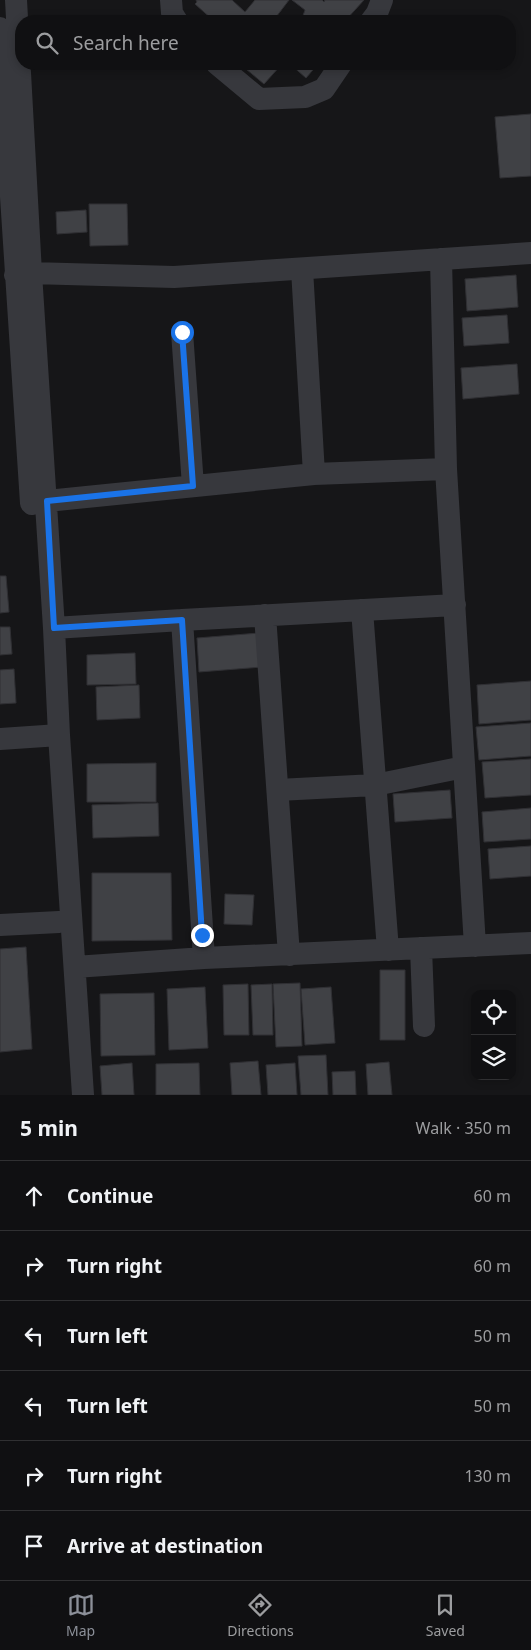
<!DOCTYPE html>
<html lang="en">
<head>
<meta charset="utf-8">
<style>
  :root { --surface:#101012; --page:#1e1e20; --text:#f1f3f6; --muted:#9c9d9f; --line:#303032; --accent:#8c9099 }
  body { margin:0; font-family:"Noto Sans",sans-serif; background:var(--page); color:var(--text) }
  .controls { position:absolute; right:15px; bottom:15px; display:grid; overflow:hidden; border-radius:10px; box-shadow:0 2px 8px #0003 }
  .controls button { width:45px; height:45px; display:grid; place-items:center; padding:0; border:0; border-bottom:1px solid var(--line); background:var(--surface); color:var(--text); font:25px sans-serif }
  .stop { position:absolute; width:15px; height:15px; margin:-11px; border:4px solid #1a73e8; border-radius:50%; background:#fff }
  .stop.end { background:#1a73e8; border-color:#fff; box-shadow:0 1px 5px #0008 }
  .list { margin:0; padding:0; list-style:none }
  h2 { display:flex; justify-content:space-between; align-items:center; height:65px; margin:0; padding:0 20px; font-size:21px }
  h2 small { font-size:16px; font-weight:400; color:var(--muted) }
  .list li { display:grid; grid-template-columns:32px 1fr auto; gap:15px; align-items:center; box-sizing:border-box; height:70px; padding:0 20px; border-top:1px solid var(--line) }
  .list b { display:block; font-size:19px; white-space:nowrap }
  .list em { font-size:16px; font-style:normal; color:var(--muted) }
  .icon { flex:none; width:28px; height:28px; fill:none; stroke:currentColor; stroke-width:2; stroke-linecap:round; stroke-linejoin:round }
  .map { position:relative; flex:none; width:531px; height:1095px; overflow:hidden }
  .search { position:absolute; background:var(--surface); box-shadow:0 2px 8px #0003; left:15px; right:15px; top:15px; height:55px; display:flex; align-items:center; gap:12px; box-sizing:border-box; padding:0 18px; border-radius:20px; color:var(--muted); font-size:19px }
  .sheet { height:485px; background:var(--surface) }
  nav { display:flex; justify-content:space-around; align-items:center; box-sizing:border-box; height:70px; border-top:1px solid var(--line); background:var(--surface); font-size:14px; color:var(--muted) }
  nav a { display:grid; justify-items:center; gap:2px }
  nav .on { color:var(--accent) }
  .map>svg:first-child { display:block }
</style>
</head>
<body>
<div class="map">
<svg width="531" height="1095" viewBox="0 0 531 1095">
  <rect width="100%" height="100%" fill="#161618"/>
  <path fill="#404145" stroke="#303034" d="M196 0H232L245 12 255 0H289L273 21H214L195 4 197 2Z
    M292 0H322L324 2 325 0H364L345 21H301L305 10Z
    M248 64H282L264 84 246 69 249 65Z
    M290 64H318L306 78Z
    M531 114V176L500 178 495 117Z
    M89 204H127L128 245 90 246Z
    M86 210 87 232 57 234 56 212Z
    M516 275 518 307 467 311 465 279Z
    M507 315 509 343 464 346 462 318Z
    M517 364 519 394 463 399 461 368Z
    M0 576H6L9 612 0 613Z
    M0 627H10L12 654 0 655Z
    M259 633 262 667 199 672 197 638Z
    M135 653 136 684 87 685V655Z
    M14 669 16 703 0 704V670Z
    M531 681V720L479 724 477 685Z
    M139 685 140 718 97 720 96 687Z
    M531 723V756L479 760 476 727Z
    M531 759V795L485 798 482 762Z
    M156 763V802H87V764Z
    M450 790 452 818 395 822 393 794Z
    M158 803 159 836 93 838 92 805Z
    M531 808V839L484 842 482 812Z
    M531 846V876L490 879 488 849Z
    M92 873H171L172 940 92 941Z
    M225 894 254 895 252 925 224 924Z
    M26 947 32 1049 0 1052V949Z
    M380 970H405V1040H380Z
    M300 983 302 1046 276 1047 273 984Z
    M248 984 249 1035H224L223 985Z
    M272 984 273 1035H253L251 985Z
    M205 987 208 1048 169 1050 167 989Z
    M331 987 335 1043 305 1045 301 989Z
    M154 993 155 1055 101 1056 100 994Z
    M326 1055 328 1095H301L298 1056Z
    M258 1061 261 1095H232L230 1063Z
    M389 1062 392 1095H368L366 1064Z
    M132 1063 134 1095H102L100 1066Z
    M199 1063 200 1095H156V1064Z
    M295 1063 297 1095H268L266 1065Z
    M355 1071 356 1095H333L332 1072Z"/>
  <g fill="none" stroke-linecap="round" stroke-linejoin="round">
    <path stroke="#37383d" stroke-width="22" d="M16 0 31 273 54 628 59 735 83 1095
      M171 0 172 13 177 21
      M371 21 377 13 382 0
      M0 28 31 503
      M217 64 259 99 305 97 324 89 341 64
      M441 259 446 469 475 946
      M302 269 314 474
      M15 275 31 273 174 277 531 253
      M182 332 193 486
      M32 504 47 501 314 474 446 469
      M362 610 388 950
      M265 615 289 955
      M182 620 204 958
      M54 628 182 620 455 605
      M0 739 59 735
      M278 790 375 785 464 767
      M0 925 59 922
      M421 948 424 1026
      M75 967 204 958 531 943"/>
  </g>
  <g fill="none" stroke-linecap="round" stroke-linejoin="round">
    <path stroke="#1a73e8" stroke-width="6" d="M182 332 193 486 47 501 54 628 182 620 202 935"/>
  </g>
</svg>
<div class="controls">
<button><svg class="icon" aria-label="locate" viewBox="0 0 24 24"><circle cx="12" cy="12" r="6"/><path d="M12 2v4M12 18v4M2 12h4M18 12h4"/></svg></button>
<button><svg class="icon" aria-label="layers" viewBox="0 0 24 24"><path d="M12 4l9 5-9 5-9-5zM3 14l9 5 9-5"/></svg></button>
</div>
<div class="stop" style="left:182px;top:332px"></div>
<div class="stop end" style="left:202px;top:935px"></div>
<div class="search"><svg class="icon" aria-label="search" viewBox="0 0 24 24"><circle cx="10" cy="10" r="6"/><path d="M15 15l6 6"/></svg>Search here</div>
</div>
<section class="sheet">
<h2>5 min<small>Walk · 350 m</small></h2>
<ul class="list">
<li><svg class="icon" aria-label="ahead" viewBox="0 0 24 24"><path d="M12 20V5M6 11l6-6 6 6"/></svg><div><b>Continue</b></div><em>60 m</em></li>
<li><svg class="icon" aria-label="right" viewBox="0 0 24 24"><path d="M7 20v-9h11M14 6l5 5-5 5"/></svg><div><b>Turn right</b></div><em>60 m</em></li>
<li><svg class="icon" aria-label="left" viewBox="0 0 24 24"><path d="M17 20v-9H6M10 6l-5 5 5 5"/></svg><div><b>Turn left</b></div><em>50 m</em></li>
<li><svg class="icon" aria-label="left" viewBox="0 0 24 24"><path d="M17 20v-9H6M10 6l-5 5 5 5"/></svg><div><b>Turn left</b></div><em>50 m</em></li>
<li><svg class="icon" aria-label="right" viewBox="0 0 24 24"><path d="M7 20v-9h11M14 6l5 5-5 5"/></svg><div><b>Turn right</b></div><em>130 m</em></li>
<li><svg class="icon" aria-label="arrive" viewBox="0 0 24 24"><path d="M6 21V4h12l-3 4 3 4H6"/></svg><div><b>Arrive at destination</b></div></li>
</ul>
</section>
<nav>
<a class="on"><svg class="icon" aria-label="map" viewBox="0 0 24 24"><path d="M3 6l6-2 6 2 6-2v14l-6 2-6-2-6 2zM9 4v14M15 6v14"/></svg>Map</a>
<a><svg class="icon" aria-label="directions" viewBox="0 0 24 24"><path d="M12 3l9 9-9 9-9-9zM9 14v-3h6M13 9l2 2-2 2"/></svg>Directions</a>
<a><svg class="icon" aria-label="saved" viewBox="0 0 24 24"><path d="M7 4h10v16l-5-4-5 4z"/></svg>Saved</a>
</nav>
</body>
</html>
